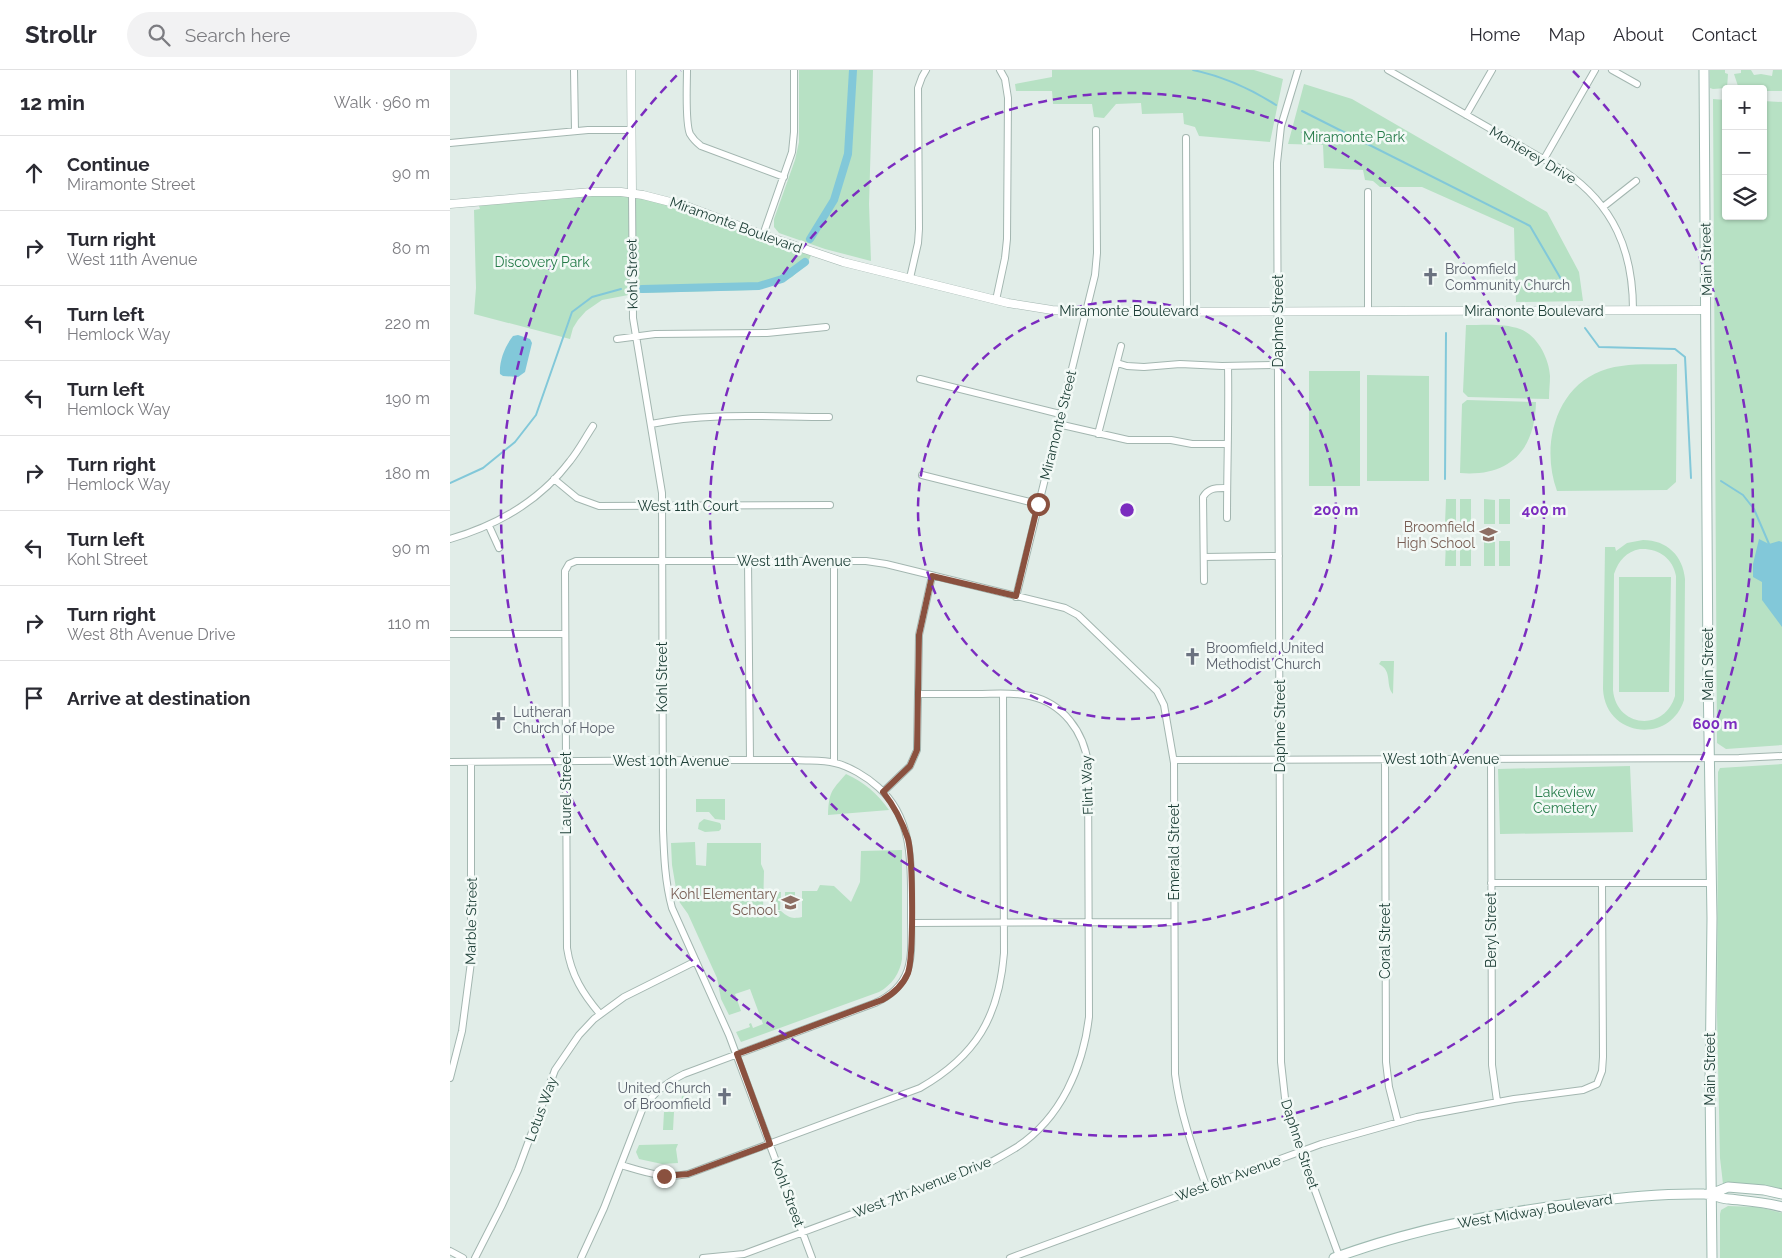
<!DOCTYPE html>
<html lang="en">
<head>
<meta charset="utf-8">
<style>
  :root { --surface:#fff; --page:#f2f2f3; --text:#2b2b33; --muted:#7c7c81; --line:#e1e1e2 }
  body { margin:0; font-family:Raleway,sans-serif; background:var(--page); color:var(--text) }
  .controls { position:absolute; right:15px; top:15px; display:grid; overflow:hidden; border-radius:5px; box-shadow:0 1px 4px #0004 }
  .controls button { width:45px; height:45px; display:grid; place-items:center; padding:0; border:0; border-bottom:1px solid var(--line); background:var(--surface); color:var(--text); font:25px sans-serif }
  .stop { position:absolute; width:15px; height:15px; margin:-11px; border:4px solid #8a513f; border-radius:50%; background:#fff }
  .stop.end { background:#8a513f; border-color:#fff; box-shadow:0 1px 5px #0008 }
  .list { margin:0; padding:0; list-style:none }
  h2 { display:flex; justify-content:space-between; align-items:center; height:65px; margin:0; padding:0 20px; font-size:21px }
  h2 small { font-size:16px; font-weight:400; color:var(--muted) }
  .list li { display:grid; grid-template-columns:32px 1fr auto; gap:15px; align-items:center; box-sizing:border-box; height:75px; padding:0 20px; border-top:1px solid var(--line) }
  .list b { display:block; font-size:19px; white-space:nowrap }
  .list p { margin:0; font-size:16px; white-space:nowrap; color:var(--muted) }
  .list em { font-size:16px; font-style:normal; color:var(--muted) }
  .icon { flex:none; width:28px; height:28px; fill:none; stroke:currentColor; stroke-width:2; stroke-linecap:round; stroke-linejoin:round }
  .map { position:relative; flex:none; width:1332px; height:1188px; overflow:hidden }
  header { display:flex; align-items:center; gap:30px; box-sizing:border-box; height:70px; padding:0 25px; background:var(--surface); border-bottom:1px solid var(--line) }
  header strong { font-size:24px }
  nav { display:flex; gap:28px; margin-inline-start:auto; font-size:18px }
  .search { width:350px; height:45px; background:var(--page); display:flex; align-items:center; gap:12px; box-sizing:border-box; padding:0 18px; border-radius:28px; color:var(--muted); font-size:19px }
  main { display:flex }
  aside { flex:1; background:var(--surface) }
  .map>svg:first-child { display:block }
</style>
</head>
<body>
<header>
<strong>Strollr</strong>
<div class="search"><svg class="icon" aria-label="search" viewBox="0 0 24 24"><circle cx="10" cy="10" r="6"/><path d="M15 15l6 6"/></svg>Search here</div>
<nav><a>Home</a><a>Map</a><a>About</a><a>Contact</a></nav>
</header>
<main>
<aside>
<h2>12 min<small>Walk · 960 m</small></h2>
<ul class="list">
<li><svg class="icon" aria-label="ahead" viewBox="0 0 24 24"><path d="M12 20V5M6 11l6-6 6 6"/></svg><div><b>Continue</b><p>Miramonte Street</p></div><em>90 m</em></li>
<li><svg class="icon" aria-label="right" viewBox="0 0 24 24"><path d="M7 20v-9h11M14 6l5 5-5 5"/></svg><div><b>Turn right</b><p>West 11th Avenue</p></div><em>80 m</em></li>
<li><svg class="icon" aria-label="left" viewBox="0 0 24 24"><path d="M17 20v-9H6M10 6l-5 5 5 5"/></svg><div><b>Turn left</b><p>Hemlock Way</p></div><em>220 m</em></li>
<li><svg class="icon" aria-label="left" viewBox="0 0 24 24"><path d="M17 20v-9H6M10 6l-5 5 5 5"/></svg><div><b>Turn left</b><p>Hemlock Way</p></div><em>190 m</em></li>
<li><svg class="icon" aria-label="right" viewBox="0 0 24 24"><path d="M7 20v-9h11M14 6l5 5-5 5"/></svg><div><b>Turn right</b><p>Hemlock Way</p></div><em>180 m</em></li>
<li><svg class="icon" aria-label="left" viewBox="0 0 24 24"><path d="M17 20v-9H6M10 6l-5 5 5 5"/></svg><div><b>Turn left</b><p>Kohl Street</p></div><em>90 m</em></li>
<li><svg class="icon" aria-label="right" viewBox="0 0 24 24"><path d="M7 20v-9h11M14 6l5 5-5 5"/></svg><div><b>Turn right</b><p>West 8th Avenue Drive</p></div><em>110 m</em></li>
<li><svg class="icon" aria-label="arrive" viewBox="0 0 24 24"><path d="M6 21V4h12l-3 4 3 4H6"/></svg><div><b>Arrive at destination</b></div></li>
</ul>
</aside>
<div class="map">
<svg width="1332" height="1188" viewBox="0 0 1332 1188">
  <rect width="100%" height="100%" fill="#e1ede8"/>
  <path fill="#b7e1c4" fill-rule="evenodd" d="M349 0H423L419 134 421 191 375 179 329 163 324 157V149L345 90 349 72Z
    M602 0H804L833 9 820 72 749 66 745 57 734 54 733 43 692 44 691 33 666 34 654 48 644 47 642 34H603L602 21H566L565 14 602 7Z
    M1260 0H1275V3L1278 4 1277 18 1263 19 1260 18Z
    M1291 0H1301L1304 5 1311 4 1322 6 1323 0H1332V21H1313V19H1289L1284 4 1291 3Z
    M854 14 902 29 1097 142 1129 202 1133 231 1066 232 1064 158 972 117H930L923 111 915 110 913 100 874 98 873 75 838 74Z
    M1263 29 1276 30V146H1313V31L1332 32V675L1276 679 1267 673Z
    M106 124 193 125 363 182 357 193 342 207 323 215 303 220 189 223 152 230 136 241 128 250 123 258 120 269 24 244 26 218 24 140 30 139 28 133Z
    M1016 255C1033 255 1054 253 1070 259 1087 265 1099 288 1100 306 1100 313 1099 321 1099 329L1018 327 1013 322Z
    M1227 294 1226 412 1217 420 1107 421C1091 378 1104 319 1151 301 1174 292 1202 295 1227 294Z
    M859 301H910V416H859Z
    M917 305 979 306V411H917Z
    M1017 330 1086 332C1085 380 1060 407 1010 403L1012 334Z
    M996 429H1006V454H995Z
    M1010 429H1021V454H1010Z
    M1034 429 1045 430V454H1034Z
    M1049 429H1060V454H1049Z
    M1193 470C1217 470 1233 486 1235 509L1234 630C1220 675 1155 667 1153 619L1155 477H1165L1166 481 1177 473ZM1190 479C1208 478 1223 488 1226 506L1225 626C1214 663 1166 657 1163 620L1164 504C1169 490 1176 482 1190 479Z
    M1010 471H1021V496H1010Z
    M1049 471H1060V496H1049Z
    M996 472H1006V496H995Z
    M1034 472H1045V496H1034Z
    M1169 507H1221L1219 622H1169Z
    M931 591H944L943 624C935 615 943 601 929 594Z
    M1332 694V1119L1313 1115 1273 1114 1270 1088 1267 945 1268 702 1270 698Z
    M1180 696 1183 762 1050 764 1048 699Z
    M396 704C414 712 428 724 439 740L378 745C379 722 381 721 396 704Z
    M246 729H275V750L265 749 259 742H246Z
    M254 749 270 753 271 755V759L269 761 255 762 248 759 249 753Z
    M245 772 246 795 256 796 257 773H311V794L314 801 313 841H331C339 848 342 849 352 847V821H367L370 815 384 816 401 832 410 812 411 781 452 780V889C450 903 442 915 429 922L291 972 286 962 300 957 299 954 301 953 303 958 313 954 300 919 285 924 291 941 279 945 271 929 267 908 238 844 228 830 222 795 221 773Z
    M321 822H331L330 840 320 839Z
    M335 822H345V840L335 839Z
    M232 1026 241 1028 239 1040 230 1038Z
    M214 1042H224L223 1060H213Z
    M228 1074 226 1079 228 1093 212 1094 189 1089 186 1082 189 1075Z
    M1278 1136 1308 1137 1332 1143V1188H1270V1144L1271 1140Z"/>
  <path fill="#82c8d9" d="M68 265 80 269 82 273 75 302 68 307 53 306 50 304C49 291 55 276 63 266Z
    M1309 469 1319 474 1329 471 1332 472V557L1312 530V512L1303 507V494Z"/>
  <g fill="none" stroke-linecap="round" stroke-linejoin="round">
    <path stroke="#82c8d9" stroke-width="2" d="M743 0C772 6 801 19 826 35
      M852 41 1080 156 1118 221
      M1135 258 1149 277 1225 279 1235 287 1241 408
      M995 409 996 263
      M1271 411 1293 425 1304 439 1319 474
      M0 413 33 398 65 372 86 345 122 242 142 227 171 219"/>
    <path stroke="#82c8d9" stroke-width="8" d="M360 169 384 130 398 84 403 0
      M192 219 309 216 332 209 355 192"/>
    <defs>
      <path id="minor" d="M124 0 125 61
        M237 0C237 15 235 53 240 64 243 69 247 73 251 76L334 107
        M848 0 831 56 827 93 831 992 835 1028 841 1055 889 1186
        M938 0 1114 101C1164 135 1183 181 1183 240
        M1162 0 1187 14
        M1016 45 1042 0
        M736 68 737 242
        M0 73 138 60H181
        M1094 89 1145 0
        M918 122V241
        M182 123 183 248 212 423 213 760C214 786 215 812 222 838L279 965 362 1188
        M1153 137 1186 111
        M313 165 342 82 344 62V0
        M460 208 468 173 469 159 468 18 472 7 476 0
        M546 230 555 188 557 169 558 28 555 9 550 0
        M167 269 205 264 317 263 376 257
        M667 293 677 296 694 297 730 294 772 296 828 295
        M470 309 610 344
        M201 354C259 342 320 347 379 347
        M608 354 678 370H721L742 374H777
        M648 364 671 276
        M472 405 588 434
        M104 409 127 428 149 436 380 435
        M777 448C777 397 779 346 778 296
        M39 456 49 478
        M0 469C48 455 89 432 120 391 129 380 135 368 143 356
        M754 487 829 486
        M298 491 300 690
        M754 511 753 427C759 417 767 418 777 418
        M566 527 645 205 647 183 646 60
        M0 564H115
        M1041 688 1042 995 1047 1031
        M935 689 936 992 939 1017 948 1052
        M724 690 1289 688 1332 686
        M0 692C88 691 176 691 264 690 292 690 320 690 347 690 360 691 373 690 385 693 399 696 417 707 428 717 465 749 461 799 461 844 461 883 467 914 425 933L234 1004C216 1013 203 1023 192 1040L154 1138 131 1188
        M384 692V491
        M433 722 460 696 467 680 469 565 482 506
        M1041 813H1261
        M461 853 724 852
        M150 944C133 924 121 905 117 878L115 501 119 494 126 491H416L436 494 615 538 628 545 707 621 714 635 724 693 725 1004C730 1043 743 1079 756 1116
        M0 1008 12 961 21 892V692
        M171 1095C195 1102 213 1109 238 1104L470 1018C526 986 549 947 554 883L553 624
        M0 1181 13 1188
        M25 1188 51 1137 68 1100 105 1000 129 965 144 949 174 927 246 891
        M253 1188 294 1184 537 1094C547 1089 557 1083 567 1077 611 1048 633 997 639 947L638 694C634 662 613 633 580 626 563 622 544 624 527 624 507 624 488 624 469 624
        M560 1188 871 1074 967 1047 1064 1029 1133 1020 1147 1014 1152 1001 1153 987 1152 814"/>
      <path id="tertiary" d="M181 0 182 123
        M0 134 142 122H171L193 125 236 136 313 165 393 192 558 233 602 240 635 242 1256 240"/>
      <path id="secondary" d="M1254 0 1258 605 1262 848 1260 1015 1262 1188
        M1261 1124 1278 1117 1314 1120 1332 1124
        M884 1188C963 1159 1045 1143 1128 1133 1170 1128 1212 1123 1254 1124 1263 1124 1271 1129 1279 1129 1298 1131 1314 1132 1332 1137"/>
    </defs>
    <use href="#minor" stroke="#a3b6b0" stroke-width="8"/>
    <use href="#tertiary" stroke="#a3b6b0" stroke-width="9"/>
    <use href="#secondary" stroke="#9ebab1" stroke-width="11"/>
    <use href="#minor" stroke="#fff" stroke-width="6"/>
    <use href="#tertiary" stroke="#fff" stroke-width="8"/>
    <use href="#secondary" stroke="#fff" stroke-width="9"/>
  </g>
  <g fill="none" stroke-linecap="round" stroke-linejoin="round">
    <path stroke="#8a513f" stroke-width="6" d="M214 1106 238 1104 320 1074 287 984 432 930C443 924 453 915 458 903 464 885 463 789 458 769 452 751 445 737 433 722L460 696 467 680 469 565 482 506 566 526 588 434"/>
  </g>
  <g fill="none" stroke="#7b2cbf" stroke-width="2.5" stroke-dasharray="9 6">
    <circle cx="677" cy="440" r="209"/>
    <circle cx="677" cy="440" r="417"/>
    <path d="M1123 1A626 626 0 1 1 231 1"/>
  </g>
  <defs>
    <symbol id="church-bare" viewBox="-9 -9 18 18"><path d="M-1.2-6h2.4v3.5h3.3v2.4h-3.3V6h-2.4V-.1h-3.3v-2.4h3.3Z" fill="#6b7280" stroke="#f2f9f6" stroke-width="2.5" paint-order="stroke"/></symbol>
    <symbol id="school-bare" viewBox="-9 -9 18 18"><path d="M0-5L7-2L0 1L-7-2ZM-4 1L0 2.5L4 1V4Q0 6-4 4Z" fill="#8d6e63" stroke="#f2f9f6" stroke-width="2.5" paint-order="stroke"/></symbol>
  </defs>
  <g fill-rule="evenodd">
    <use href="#church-bare" x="968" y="194" width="25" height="25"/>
    <use href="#school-bare" x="1026" y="452" width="25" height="25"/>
    <use href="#church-bare" x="730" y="574" width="25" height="25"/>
    <use href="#church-bare" x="36" y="638" width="25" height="25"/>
    <use href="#school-bare" x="328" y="820" width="25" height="25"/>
    <use href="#church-bare" x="262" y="1014" width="25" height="25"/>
  </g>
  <g text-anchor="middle" stroke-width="5" stroke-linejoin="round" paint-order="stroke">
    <g font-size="14" fill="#257b49" stroke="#f2f9f6">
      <text x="904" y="72">Miramonte Park</text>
      <text x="92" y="197">Discovery Park</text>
      <text x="1115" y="727">Lakeview<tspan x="1115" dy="16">Cemetery</tspan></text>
    </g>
    <g font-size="14" fill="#1f4038" stroke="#f2f9f6">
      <text transform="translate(1083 85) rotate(31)" y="5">Monterey Drive</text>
      <text transform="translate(286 155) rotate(20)" y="5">Miramonte Boulevard</text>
      <text transform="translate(1256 189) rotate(-91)" y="5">Main Street</text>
      <text transform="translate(182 204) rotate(-91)" y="5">Kohl Street</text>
      <text x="679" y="246">Miramonte Boulevard</text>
      <text x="1084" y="246">Miramonte Boulevard</text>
      <text transform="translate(828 251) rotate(-90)" y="5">Daphne Street</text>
      <text transform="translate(608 355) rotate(-76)" y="5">Miramonte Street</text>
      <text x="238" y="441">West 11th Court</text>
      <text x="344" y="496">West 11th Avenue</text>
      <text transform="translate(1258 594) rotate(-90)" y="5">Main Street</text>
      <text transform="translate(212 607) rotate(-90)" y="5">Kohl Street</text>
      <text transform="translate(830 656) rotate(-90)" y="5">Daphne Street</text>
      <text x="991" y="694">West 10th Avenue</text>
      <text x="221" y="696">West 10th Avenue</text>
      <text transform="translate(637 715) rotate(-92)" y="5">Flint Way</text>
      <text transform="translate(116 723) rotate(-90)" y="5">Laurel Street</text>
      <text transform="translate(724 782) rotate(-90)" y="5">Emerald Street</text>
      <text transform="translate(21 851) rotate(-89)" y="5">Marble Street</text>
      <text transform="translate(1041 860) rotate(-90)" y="5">Beryl Street</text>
      <text transform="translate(935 871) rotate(-90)" y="5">Coral Street</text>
      <text transform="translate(1260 999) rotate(-90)" y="5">Main Street</text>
      <text transform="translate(91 1039) rotate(-70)" y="5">Lotus Way</text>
      <text transform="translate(850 1074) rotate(72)" y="5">Daphne Street</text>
      <text transform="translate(778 1108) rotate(-20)" y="5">West 6th Avenue</text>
      <text transform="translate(472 1117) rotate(-21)" y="5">West 7th Avenue Drive</text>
      <text transform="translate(338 1123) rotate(70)" y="5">Kohl Street</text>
      <text transform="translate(1085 1141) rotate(-9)" y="5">West Midway Boulevard</text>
    </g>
    <g font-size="14" fill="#5b616d" stroke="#f2f9f6" text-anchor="start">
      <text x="995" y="204">Broomfield<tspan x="995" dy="16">Community Church</tspan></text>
      <text x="756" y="583">Broomfield United<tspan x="756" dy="16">Methodist Church</tspan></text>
      <text x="63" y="647">Lutheran<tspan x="63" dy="16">Church of Hope</tspan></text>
      <text x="261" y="1023" text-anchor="end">United Church<tspan x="261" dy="16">of Broomfield</tspan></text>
    </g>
    <g font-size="14" fill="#785e54" stroke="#f2f9f6" text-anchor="end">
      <text x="1025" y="462">Broomfield<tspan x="1025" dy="16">High School</tspan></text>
      <text x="327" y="829">Kohl Elementary<tspan x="327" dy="16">School</tspan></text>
    </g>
  </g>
  <circle cx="677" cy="440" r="8" fill="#7b2cbf" stroke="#f2f9f6" stroke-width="2.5"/>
  <g font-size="15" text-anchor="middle" font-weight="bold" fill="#7b2cbf" stroke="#f2f9f6" stroke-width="5" stroke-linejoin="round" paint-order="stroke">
    <text x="886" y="445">200 m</text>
    <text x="1094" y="445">400 m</text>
    <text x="1265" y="659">600 m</text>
  </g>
</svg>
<div class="controls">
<button>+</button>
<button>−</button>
<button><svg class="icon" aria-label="layers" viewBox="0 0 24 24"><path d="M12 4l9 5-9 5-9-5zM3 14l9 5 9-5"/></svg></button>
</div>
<div class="stop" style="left:588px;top:434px"></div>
<div class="stop end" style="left:214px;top:1106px"></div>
</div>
</main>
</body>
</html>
